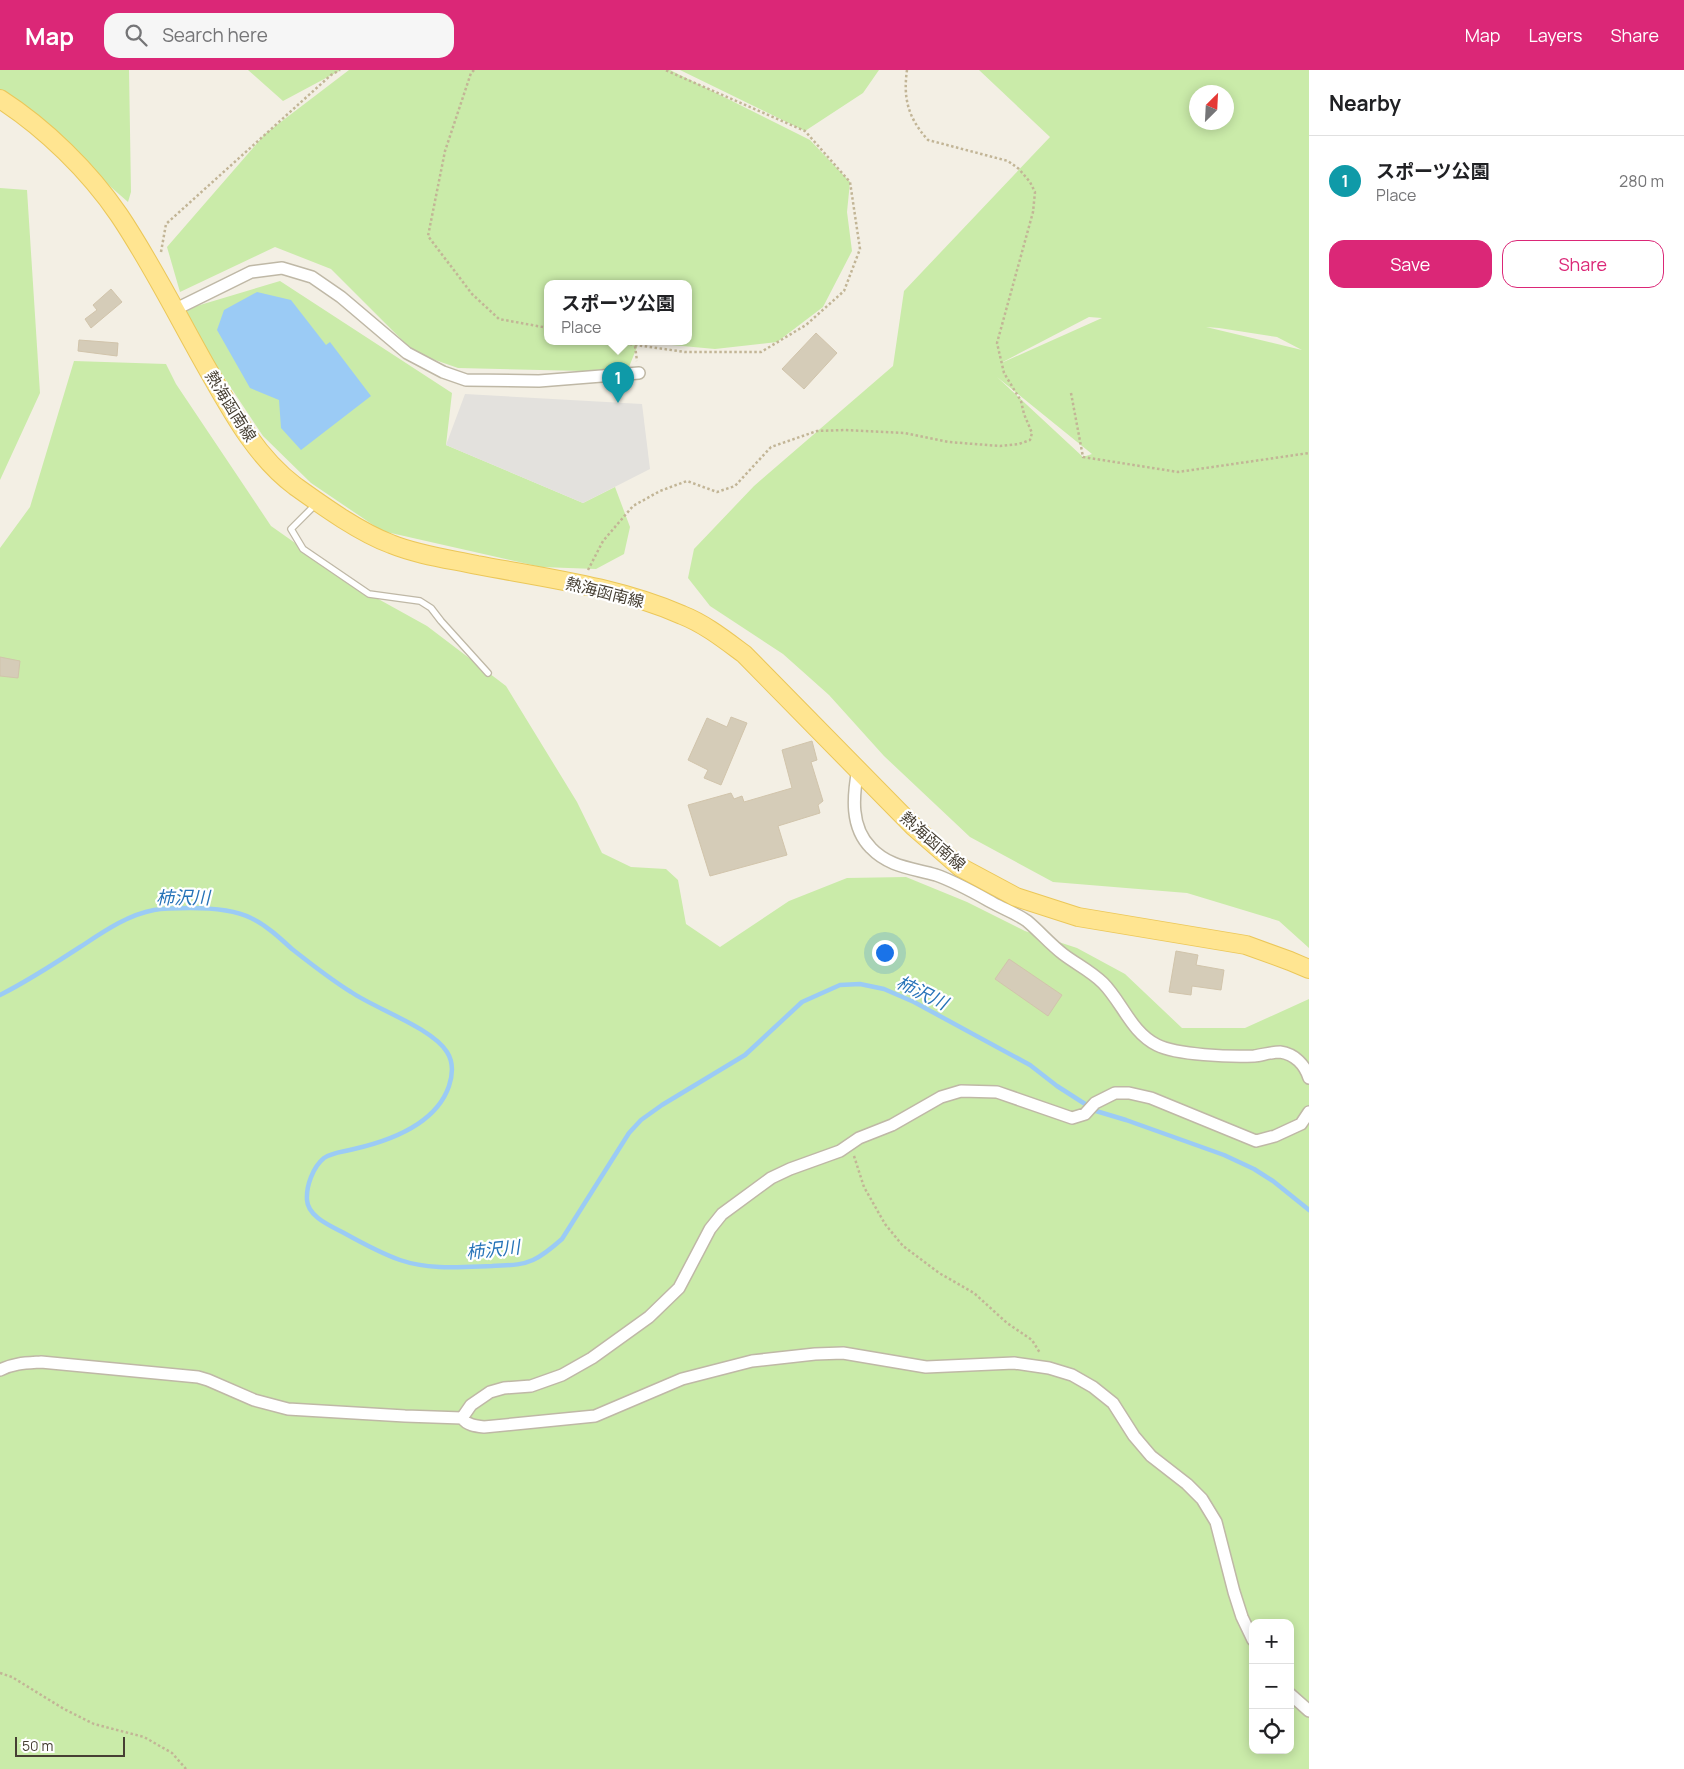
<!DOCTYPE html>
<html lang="en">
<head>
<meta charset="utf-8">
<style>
  :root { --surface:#fff; --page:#f6f6f6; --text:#202124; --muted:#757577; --line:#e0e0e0; --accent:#db2777 }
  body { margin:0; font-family:Manrope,"Noto Sans JP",sans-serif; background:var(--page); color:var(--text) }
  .controls { position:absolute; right:15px; bottom:15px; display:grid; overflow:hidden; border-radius:10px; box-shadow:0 2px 12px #0003 }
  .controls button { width:45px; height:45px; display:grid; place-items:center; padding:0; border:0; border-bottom:1px solid var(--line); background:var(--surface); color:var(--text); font:25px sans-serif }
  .compass { position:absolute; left:1189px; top:15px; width:45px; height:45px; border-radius:50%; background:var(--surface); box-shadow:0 2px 12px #0003; rotate:24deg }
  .scale { position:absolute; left:15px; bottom:12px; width:110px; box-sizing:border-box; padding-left:5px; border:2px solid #463f33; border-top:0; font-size:14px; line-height:18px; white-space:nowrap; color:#463f33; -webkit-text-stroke:4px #fff; paint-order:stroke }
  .you { position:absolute; left:884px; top:882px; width:18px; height:18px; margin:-12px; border:4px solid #fff; border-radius:50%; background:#1a73e8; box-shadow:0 0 0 8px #1a73e833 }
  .badge { display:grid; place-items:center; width:32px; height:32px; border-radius:50%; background:var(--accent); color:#fff; font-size:16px; font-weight:700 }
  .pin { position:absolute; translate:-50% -41px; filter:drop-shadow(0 1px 2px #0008) }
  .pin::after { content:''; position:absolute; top:26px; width:18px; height:15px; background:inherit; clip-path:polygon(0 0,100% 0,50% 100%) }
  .popup { position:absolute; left:544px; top:210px; width:148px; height:65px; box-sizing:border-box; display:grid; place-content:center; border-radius:10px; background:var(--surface); filter:drop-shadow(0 1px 4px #0005); font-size:16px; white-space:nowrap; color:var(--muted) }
  .popup b { font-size:19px; color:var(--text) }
  .popup::after { content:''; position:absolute; left:50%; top:100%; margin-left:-10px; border:10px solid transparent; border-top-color:var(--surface) }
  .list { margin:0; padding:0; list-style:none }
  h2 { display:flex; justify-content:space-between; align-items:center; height:65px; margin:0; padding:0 20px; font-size:21px }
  h2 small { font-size:16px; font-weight:400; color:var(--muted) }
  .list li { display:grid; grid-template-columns:32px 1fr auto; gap:15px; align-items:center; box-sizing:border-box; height:90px; padding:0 20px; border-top:1px solid var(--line) }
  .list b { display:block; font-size:19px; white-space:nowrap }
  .list p { margin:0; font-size:16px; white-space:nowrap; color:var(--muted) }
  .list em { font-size:16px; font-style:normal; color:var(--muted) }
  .actions { display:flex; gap:10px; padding:15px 20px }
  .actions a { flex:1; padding:11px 0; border:1px solid var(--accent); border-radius:15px; text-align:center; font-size:18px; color:var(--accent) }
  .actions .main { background:var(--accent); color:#fff }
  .icon { flex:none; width:28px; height:28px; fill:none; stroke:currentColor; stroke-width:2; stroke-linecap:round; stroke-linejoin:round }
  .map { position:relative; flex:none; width:1309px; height:1699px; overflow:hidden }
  header { display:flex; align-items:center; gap:30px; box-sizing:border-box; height:70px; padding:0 25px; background:var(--accent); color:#fff }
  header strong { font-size:24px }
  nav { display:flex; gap:28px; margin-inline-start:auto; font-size:18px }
  .search { width:350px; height:45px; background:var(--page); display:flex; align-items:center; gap:12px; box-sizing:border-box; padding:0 18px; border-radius:15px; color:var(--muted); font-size:19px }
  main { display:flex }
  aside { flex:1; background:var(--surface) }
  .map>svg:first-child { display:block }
</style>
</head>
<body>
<header>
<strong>Map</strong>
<div class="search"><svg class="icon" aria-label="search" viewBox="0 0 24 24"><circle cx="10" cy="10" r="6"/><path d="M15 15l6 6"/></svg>Search here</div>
<nav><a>Map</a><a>Layers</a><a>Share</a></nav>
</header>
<main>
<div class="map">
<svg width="1309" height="1699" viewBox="0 0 1309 1699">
  <rect width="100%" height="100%" fill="#f3efe4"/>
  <path fill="#caeba9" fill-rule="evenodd" d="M0 0H129L131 122 128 132 0 20Z
    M248 0H341L283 31Z
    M349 0H670L810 70 850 112 847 142 852 181 823 237 777 272 715 279 639 272 627 302 458 298 415 283 331 199 275 177 180 222 167 177 265 64ZM548 214H688V272H548Z
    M680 0H879L863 23 805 61Z
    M979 0H1309V878L1279 851 1187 823 1053 812 970 767 884 686 829 625 783 584 710 536 688 508 694 479 754 416 893 296 904 221 1050 67ZM1196 22H1226V52H1196ZM1089 247 1102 248 999 294ZM1206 257 1219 258 1277 267 1302 280ZM997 307 1092 384 1083 387Z
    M0 118 27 120 40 323 0 410Z
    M280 211 452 323 446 375 583 433 615 417 630 457 624 484 596 499 541 497 382 461 311 413 263 366 180 241Z
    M74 291 166 294 176 314 271 456 362 520 427 556 506 616 577 732 602 783 631 797 666 799 678 810 686 854 720 877 789 831 847 808 906 807 967 832 1025 861 1077 878 1125 904 1182 958H1245L1309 929V1699H0V478L30 437ZM1253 1553H1290V1680H1253Z"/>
  <path fill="#e3e1dd" d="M465 324 642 334 650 399 583 433 446 375Z"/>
  <path fill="#9bcbf5" d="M257 222 291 230 326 275 330 272 371 326 301 380 281 358 279 330 250 318 217 260 224 240Z"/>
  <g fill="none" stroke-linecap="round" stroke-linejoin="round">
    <path stroke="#9bcbf5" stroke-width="4.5" d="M0 925C28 911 54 894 80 877 103 862 127 845 154 840 165 838 178 838 190 838 209 838 233 839 251 848 266 855 280 868 292 879 311 894 330 909 351 922 376 939 432 958 447 982 454 993 453 1004 449 1016 436 1054 389 1071 354 1079 343 1082 333 1082 324 1088 313 1097 306 1116 307 1130 308 1147 331 1156 344 1163 362 1173 380 1183 400 1190 429 1200 461 1197 492 1196 506 1195 520 1196 533 1190 544 1185 553 1177 562 1169L629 1063 641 1050 662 1035 745 985 802 932 840 915 860 914 884 919 914 932 1030 995 1057 1016 1096 1041 1126 1050 1224 1085 1254 1099 1273 1111 1309 1140"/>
  </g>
  <path fill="#d5ccb8" stroke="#d1c4ab" d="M111 219 122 232 91 258 85 249 97 240 93 235Z
    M816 263 837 283 804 319 782 299Z
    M79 270 118 273 117 286 78 281Z
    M0 587 20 591 18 608 0 606Z
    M731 647 747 653 721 715 704 708 708 700 688 690 707 648 727 657Z
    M812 671 817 690 811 692 823 731 818 735 820 743 778 756 787 785 710 806 688 735 731 723 734 729 742 726 744 732 792 718 782 680Z
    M1176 881 1198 885 1196 895 1224 900 1221 920 1192 916 1191 925 1169 922Z
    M1009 889 1062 925 1048 946 995 909Z"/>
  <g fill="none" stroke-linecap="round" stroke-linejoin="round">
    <defs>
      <path id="lane" d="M315 435 291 459 303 479 369 524 420 531 431 538 441 551 488 603"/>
      <path id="street" d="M174 240 251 202 282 198 312 207 341 227 407 283 443 302 466 310 539 311 639 303
        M858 699C853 726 850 757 871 778 889 797 912 798 936 805 956 812 975 823 993 833 1004 839 1017 844 1027 851 1039 861 1050 874 1063 884 1076 894 1091 901 1103 913 1122 932 1131 962 1157 975 1177 985 1230 987 1254 986 1262 985 1272 982 1280 982 1295 984 1305 995 1309 1008
        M0 1300C14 1293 26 1293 41 1292L198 1307 208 1310 254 1330 288 1339 405 1346 462 1348C467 1355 475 1356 484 1357L595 1346 682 1309 752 1291 815 1284 843 1283 926 1297 1014 1293 1049 1298 1072 1305 1093 1317 1113 1333 1134 1366 1151 1386 1187 1414 1202 1429 1216 1452 1234 1522 1242 1547 1253 1570
        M462 1348 471 1335 490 1322 504 1318 531 1316 562 1305 592 1288 649 1247 679 1218 710 1159 722 1144 771 1108 790 1099 840 1081 859 1068 892 1055 941 1027 961 1021 997 1022 1072 1048 1085 1044 1095 1033 1115 1023H1129L1151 1028 1256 1071 1275 1066 1301 1054 1309 1042
        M1290 1624 1309 1641"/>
      <path id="primary" d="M0 29C45 58 89 101 119 145 152 194 178 247 207 298 231 340 255 386 295 416 323 436 359 462 391 474 418 485 449 489 477 495 546 508 618 517 682 545 705 554 725 570 744 584L914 757 960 797 1016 827 1078 847 1246 875 1290 891 1309 899"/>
    </defs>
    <use href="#lane" stroke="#bfb8a6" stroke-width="8"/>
    <use href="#street" stroke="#bfb8a6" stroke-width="14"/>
    <use href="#primary" stroke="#ebc759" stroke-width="20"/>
    <path stroke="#c2b596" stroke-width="2.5" stroke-dasharray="2.5 2.5" stroke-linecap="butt" d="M474 0 471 3 445 81 428 166 472 224 499 249 548 258
      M161 182 166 154 331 5 340 0
      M615 272 685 282H761L806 255 844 221 860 179 850 112 805 61 665 0
      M635 276 637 291
      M1071 323 1083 387 1178 402 1309 383
      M588 500 603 471 633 436 660 421 687 411 717 422 735 416 771 377 817 361 845 360 904 363 949 372 1000 376 1019 374 1030 370 1032 363 1024 344 1021 331 1004 303 997 273 1033 142 1035 122 1030 112 1019 99 1008 91 928 70C908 48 903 28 907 0
      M854 1086 864 1117 885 1154 903 1176 939 1203 974 1223 1007 1253 1032 1270 1040 1283
      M0 1603 12 1607 64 1639 94 1654 144 1667 172 1683 186 1699"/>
    <use href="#lane" stroke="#fff" stroke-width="5.5"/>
    <use href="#street" stroke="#fff" stroke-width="11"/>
    <use href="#primary" stroke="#ffe591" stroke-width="18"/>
  </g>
  <g text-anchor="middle" stroke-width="4.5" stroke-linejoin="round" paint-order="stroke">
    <g font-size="16" fill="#463f33" stroke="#fff">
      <text transform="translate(231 336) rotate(58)" y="6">熱海函南線</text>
      <text transform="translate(605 522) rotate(14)" y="6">熱海函南線</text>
      <text transform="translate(933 771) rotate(41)" y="6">熱海函南線</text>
    </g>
    <g font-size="18" font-style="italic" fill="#2673b8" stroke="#fff">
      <text x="183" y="834">柿沢川</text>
      <text transform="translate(922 923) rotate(26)" y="6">柿沢川</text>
      <text transform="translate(493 1180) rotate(-6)" y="6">柿沢川</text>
    </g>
  </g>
</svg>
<div class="controls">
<button>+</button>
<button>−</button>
<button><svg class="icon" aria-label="locate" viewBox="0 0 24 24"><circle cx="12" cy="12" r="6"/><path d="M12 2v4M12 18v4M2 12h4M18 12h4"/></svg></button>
</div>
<svg class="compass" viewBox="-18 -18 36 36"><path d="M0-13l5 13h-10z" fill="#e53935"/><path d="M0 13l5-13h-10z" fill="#757577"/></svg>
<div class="scale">50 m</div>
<div class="you"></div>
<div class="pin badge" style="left:618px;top:333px;background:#0f9aa8">1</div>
<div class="popup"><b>スポーツ公園</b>Place</div>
</div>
<aside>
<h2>Nearby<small></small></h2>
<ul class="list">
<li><span class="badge" style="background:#0f9aa8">1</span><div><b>スポーツ公園</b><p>Place</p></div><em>280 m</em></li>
</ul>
<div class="actions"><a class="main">Save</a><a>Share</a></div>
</aside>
</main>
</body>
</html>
